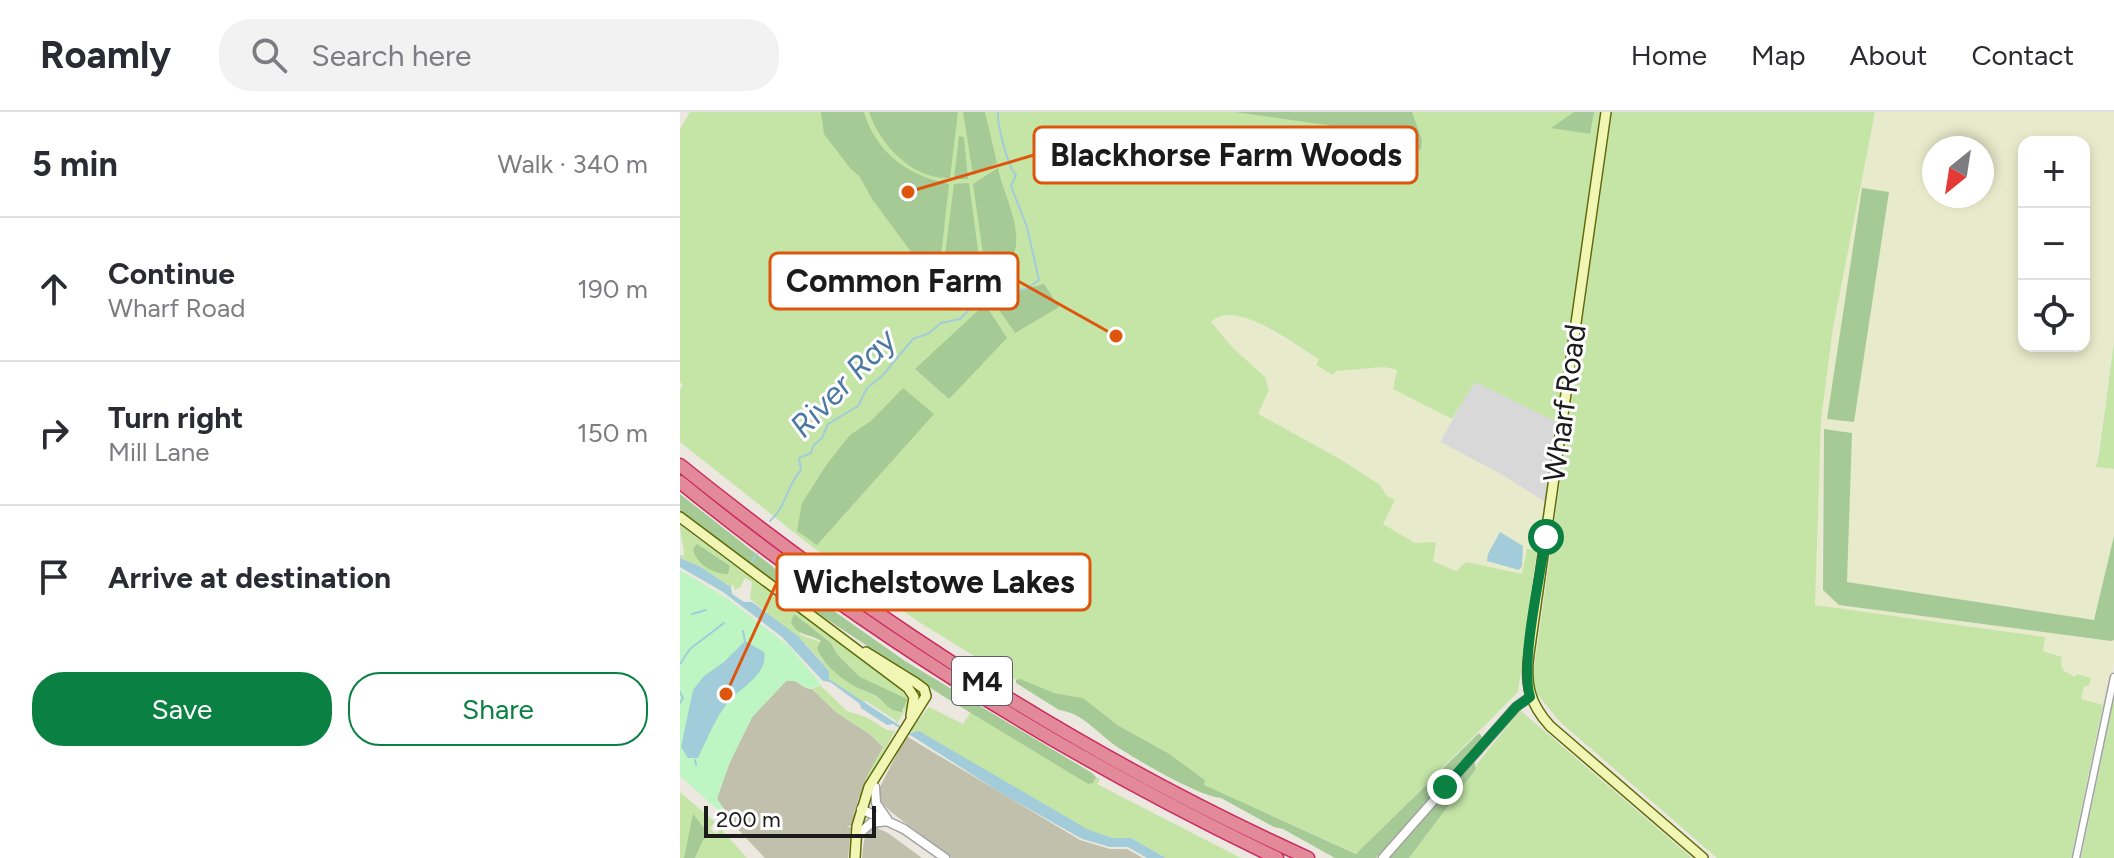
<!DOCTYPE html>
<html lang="en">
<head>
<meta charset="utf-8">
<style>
  :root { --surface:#fff; --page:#f2f2f3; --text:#2b2b33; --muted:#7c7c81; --line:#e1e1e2; --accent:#0b8043 }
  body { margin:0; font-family:Figtree,sans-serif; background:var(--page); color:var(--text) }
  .controls { position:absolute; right:24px; top:24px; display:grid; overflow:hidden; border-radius:16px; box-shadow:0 4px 12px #0003 }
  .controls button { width:72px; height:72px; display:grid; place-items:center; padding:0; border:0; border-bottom:2px solid var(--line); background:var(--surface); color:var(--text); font:40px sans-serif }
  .compass { position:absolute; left:1242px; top:24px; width:72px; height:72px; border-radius:50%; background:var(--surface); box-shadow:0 4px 12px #0003; rotate:210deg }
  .scale { position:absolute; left:24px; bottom:20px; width:172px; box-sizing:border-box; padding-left:8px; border:4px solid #1b1b1b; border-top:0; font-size:22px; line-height:28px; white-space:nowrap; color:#1b1b1b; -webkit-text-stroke:6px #fff; paint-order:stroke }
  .stop { position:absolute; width:24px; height:24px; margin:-18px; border:6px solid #0b8043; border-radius:50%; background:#fff }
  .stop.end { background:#0b8043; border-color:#fff; box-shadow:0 2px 8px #0008 }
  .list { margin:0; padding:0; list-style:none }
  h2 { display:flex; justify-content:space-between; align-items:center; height:104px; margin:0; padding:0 32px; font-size:34px }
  h2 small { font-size:26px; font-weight:400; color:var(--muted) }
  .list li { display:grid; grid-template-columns:52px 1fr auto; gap:24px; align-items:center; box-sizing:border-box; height:144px; padding:0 32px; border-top:2px solid var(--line) }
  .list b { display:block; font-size:30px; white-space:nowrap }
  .list p { margin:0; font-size:26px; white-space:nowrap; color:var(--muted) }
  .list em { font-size:26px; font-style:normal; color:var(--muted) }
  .actions { display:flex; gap:16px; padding:24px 32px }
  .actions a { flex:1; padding:18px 0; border:2px solid var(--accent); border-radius:32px; text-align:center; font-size:28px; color:var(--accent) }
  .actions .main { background:var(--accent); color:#fff }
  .icon { flex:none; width:44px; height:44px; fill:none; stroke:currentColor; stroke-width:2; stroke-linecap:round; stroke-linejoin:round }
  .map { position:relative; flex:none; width:1434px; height:746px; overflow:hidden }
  header { display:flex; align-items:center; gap:48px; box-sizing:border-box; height:112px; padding:0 40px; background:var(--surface); border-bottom:2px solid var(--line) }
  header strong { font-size:38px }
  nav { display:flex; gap:44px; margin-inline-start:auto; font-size:28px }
  .search { width:560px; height:72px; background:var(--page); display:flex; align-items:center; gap:20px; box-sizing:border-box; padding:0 28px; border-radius:32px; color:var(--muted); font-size:30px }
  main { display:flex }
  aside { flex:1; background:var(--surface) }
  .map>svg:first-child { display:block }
</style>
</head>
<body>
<header>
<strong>Roamly</strong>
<div class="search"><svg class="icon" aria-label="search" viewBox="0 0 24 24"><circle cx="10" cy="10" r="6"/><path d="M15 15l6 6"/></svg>Search here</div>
<nav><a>Home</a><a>Map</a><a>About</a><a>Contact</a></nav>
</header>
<main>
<aside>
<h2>5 min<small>Walk · 340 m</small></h2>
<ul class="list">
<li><svg class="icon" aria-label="ahead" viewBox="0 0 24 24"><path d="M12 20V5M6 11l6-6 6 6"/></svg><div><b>Continue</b><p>Wharf Road</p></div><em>190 m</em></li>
<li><svg class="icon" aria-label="right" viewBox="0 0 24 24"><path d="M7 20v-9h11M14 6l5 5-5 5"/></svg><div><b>Turn right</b><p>Mill Lane</p></div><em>150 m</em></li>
<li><svg class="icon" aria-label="arrive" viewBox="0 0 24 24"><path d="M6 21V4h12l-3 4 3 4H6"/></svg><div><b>Arrive at destination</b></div></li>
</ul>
<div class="actions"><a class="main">Save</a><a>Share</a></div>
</aside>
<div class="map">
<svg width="1434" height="746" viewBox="0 0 1434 746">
  <rect width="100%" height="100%" fill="#ece8e0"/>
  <path fill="#d9d8d8" d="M794 269 879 311 869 383 865 390 819 361 760 330Z"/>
  <path fill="#c0c0ac" d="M106 569H115L126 576 132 577 156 600 191 623 203 635 178 688 172 714H167L171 716 168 746H85L48 707V702L38 691 37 683 50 650 72 605Z
    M226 624 400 728 430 737H447L463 746H272L211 700 203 692 198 682 200 675Z
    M189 716H197L208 721 242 746H182L184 728Z"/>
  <path fill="#e8ebcb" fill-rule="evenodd" d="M1195 0H1434V230L1416 355 1434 357V424L1414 508 1167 470 1171 321 1144 317 1141 432 1143 478 1159 493 1431 529 1434 528V552L1426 590 1423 593 1322 569 1332 520 1135 493 1141 308 1153 216ZM1344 30H1404V234H1344ZM1254 36H1302V84H1254Z
    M549 201 564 203 639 247 653 263 655 259 704 255 718 258 716 265 772 307 760 330 819 361 865 390 857 438 847 437 842 462 776 459 753 448 735 431 703 412 676 360 660 347 578 302 589 278 585 265 553 236 530 210 537 204Z"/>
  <path fill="#c5e5a7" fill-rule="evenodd" d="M10 0H920L877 303 879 311 795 270 772 307 713 277 717 258 704 255 656 259 653 263 636 253 639 247C615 233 554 185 531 210L553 236 585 265 589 278 578 302 660 347 700 373 707 384 715 388 703 412 735 431 756 430 753 449 776 459 786 450 842 462 847 437 857 438 838 580 677 742 523 673 525 668 488 641 439 614 403 586 374 581 328 565 239 510 135 437 0 330V278L3 273 0 270V17Z
    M932 0H1195L1153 216 1141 308 1135 493 1365 525 1363 539 1382 545 1381 554 1384 559 1395 565 1397 562 1411 566 1409 574H1404L1401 587 1423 593 1391 746H1037L879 609 854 578 853 564Z
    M1434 230V357L1416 355 1419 342Z
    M0 413 223 579 230 590 217 612 215 608 186 589 182 590 149 567V559L126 532 70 487 72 470 65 466 60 476 54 478V473L51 475 19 454 0 446V443L4 444C4 433 0 424 0 413ZM113 502 151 531 157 542 180 565 225 597 222 600C209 599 205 590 195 584 189 580 182 579 177 575 163 568 152 556 141 546V530L121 523Z
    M140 573 167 599 186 605 207 618 215 619 191 663 177 702 174 701 187 664 203 635 191 623 156 600 132 577Z
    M1434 585V746H1401Z
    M249 595 283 612 291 600 408 672 413 671 416 665 420 667 417 672 561 746H486L451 726H432L407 718 239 620H229Z
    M840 598 1012 746H729L796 657 797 652Z
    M0 680 35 710 30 716 36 722 41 717 67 746H15L23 727 14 703 4 746H0Z"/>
  <path fill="#a5ca96" d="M141 0H184C196 41 229 64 269 72L258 172 248 163 192 87 180 65 170 56 144 22Z
    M189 0H278L270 66C233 68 200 33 189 0Z
    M283 0H305L317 51 293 63Z
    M555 0H732L742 28 741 37 735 41 647 13Z
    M894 0H914L910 22 871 16Z
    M279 24 284 25 288 67H274Z
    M318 56C324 87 350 126 327 155 321 163 317 168 307 170L293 72Z
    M289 71 303 175 290 179H265L261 175 274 72Z
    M1182 76 1209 80 1174 310 1147 307Z
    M364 172 379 195 335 221 317 195 313 185Z
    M305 192 327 226 269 287 235 257Z
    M223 276 254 302 137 433 117 419 122 391 147 352 170 323 191 309Z
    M1144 317 1172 321 1167 470 1414 508 1434 424V528L1431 529 1159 493 1143 478Z
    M0 382 107 466 225 549 412 661 416 665 413 671 408 672 263 584 145 506 0 399Z
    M17 432 50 454 48 462C33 462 16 452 13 437Z
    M114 502 151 531 157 542 180 565 227 587 222 600C208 599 206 591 196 584 191 581 184 579 178 576 164 569 142 552 137 536L141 529C129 521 118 525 111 510Z
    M340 567 374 581 403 586 439 614 488 641 525 668 524 673 676 742 799 621 803 626 696 746H655L603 717 594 715 541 686C518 684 457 648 436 634 417 621 403 601 379 598L336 571V568Z
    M794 647 796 657 729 746H709Z
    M13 702 29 722 23 728 15 746H4Z"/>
  <path fill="#bdf6c2" d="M0 458 48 487 110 535 141 572 129 577 115 569H106L72 605 50 650 37 687 48 702V707L0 664Z"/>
  <path fill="#a2ccd9" d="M820 420 843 434 842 454 839 458 807 449 808 442Z
    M0 446 19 454 51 475 52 482 64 490H72L118 524 149 559V567L231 621 239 619 407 717 432 726H451L486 746H467L448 735H430L402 727 321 681 213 612 207 613 181 596 180 592 150 570 143 569 102 525 43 480 0 455Z
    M65 529 84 540C89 562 60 576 48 590 35 607 27 627 18 646H8L1 635 13 578 24 564 44 550Z"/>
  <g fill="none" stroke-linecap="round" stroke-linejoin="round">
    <path stroke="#a2ccd9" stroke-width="2" d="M90 409C107 394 106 374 121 358L119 346 131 341 133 334 142 326 148 312 178 294 187 276 202 264 233 227 249 221 261 211 280 207 299 187 312 182 346 177 359 168 347 115 331 74 336 63C328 56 317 12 318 0
      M70 452 77 442
      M12 502 26 498
      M63 519 65 529
      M0 552 10 537 44 511
      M0 580 3 586 0 591
      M15 648 16 653"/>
    <defs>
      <path id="minor" d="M1396 746 1434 565"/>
      <path id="tertiary" d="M195 675 196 691 207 707
        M181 697 224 717 265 746
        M181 720 191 711 208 709
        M703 746 836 595 850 585"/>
      <path id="secondary" d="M926 0 849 542C845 571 849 591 870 614L1023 746
        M0 405 228 576 234 585 231 604
        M175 746 177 714 189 675 246 584 244 577 236 571 186 540"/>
      <path id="motorway" d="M0 353C192 508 403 644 628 746
        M0 370C183 519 384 644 597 746"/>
    </defs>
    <use href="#minor" stroke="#a2a2a2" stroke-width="9"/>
    <use href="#tertiary" stroke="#a2a2a2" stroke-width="11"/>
    <use href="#secondary" stroke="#5f6b09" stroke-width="12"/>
    <use href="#motorway" stroke="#cd2a61" stroke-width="15"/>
    <use href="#minor" stroke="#fff" stroke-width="6"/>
    <use href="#tertiary" stroke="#fff" stroke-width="8"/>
    <use href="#secondary" stroke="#f2f6b4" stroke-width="9"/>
    <use href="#motorway" stroke="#e28a99" stroke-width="12"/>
  </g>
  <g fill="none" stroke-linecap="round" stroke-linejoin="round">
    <path stroke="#0b8043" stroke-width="10" d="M765 675 836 595 850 585C840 553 860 463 866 425"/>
  </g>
  <g text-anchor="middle" stroke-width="6" stroke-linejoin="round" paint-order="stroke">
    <rect fill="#fff" stroke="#5f5f5f" stroke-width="2" x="272" y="545" width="60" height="48" rx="6"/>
    <g font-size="28" font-weight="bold" fill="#1b1b1b">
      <text x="302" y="579">M4</text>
    </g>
    <g font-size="30" fill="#1b1b1b" stroke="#fff">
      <text transform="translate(885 291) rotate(-82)" y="10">Wharf Road</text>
    </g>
    <g font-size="32" font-style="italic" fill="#4c78a5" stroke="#fff">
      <text transform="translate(163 271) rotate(-46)" y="11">River Ray</text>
    </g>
  </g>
  <path fill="none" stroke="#de560d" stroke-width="3" d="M228 80L354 43M436 224L338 169M46 582L97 470"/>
  <g fill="#de560d" stroke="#fff" stroke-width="3">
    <circle cx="228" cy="80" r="8"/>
    <circle cx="436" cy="224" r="8"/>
    <circle cx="46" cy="582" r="8"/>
  </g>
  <g fill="#fff" stroke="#de560d" stroke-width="3">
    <rect x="354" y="15" width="383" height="56" rx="8"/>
    <rect x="90" y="141" width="248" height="56" rx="8"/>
    <rect x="97" y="442" width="313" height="56" rx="8"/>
  </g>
  <g font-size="32" text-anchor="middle" font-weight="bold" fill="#1b1b1b">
    <text x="546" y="54">Blackhorse Farm Woods</text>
    <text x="214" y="180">Common Farm</text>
    <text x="254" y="481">Wichelstowe Lakes</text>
  </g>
</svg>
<div class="controls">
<button>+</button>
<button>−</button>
<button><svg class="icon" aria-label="locate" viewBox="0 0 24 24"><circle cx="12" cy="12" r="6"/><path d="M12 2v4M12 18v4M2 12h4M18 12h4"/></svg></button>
</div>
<svg class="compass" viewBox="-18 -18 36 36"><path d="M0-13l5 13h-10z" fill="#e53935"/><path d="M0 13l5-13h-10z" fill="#7c7c81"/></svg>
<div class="scale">200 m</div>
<div class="stop" style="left:866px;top:425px"></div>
<div class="stop end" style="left:765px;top:675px"></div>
</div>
</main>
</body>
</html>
